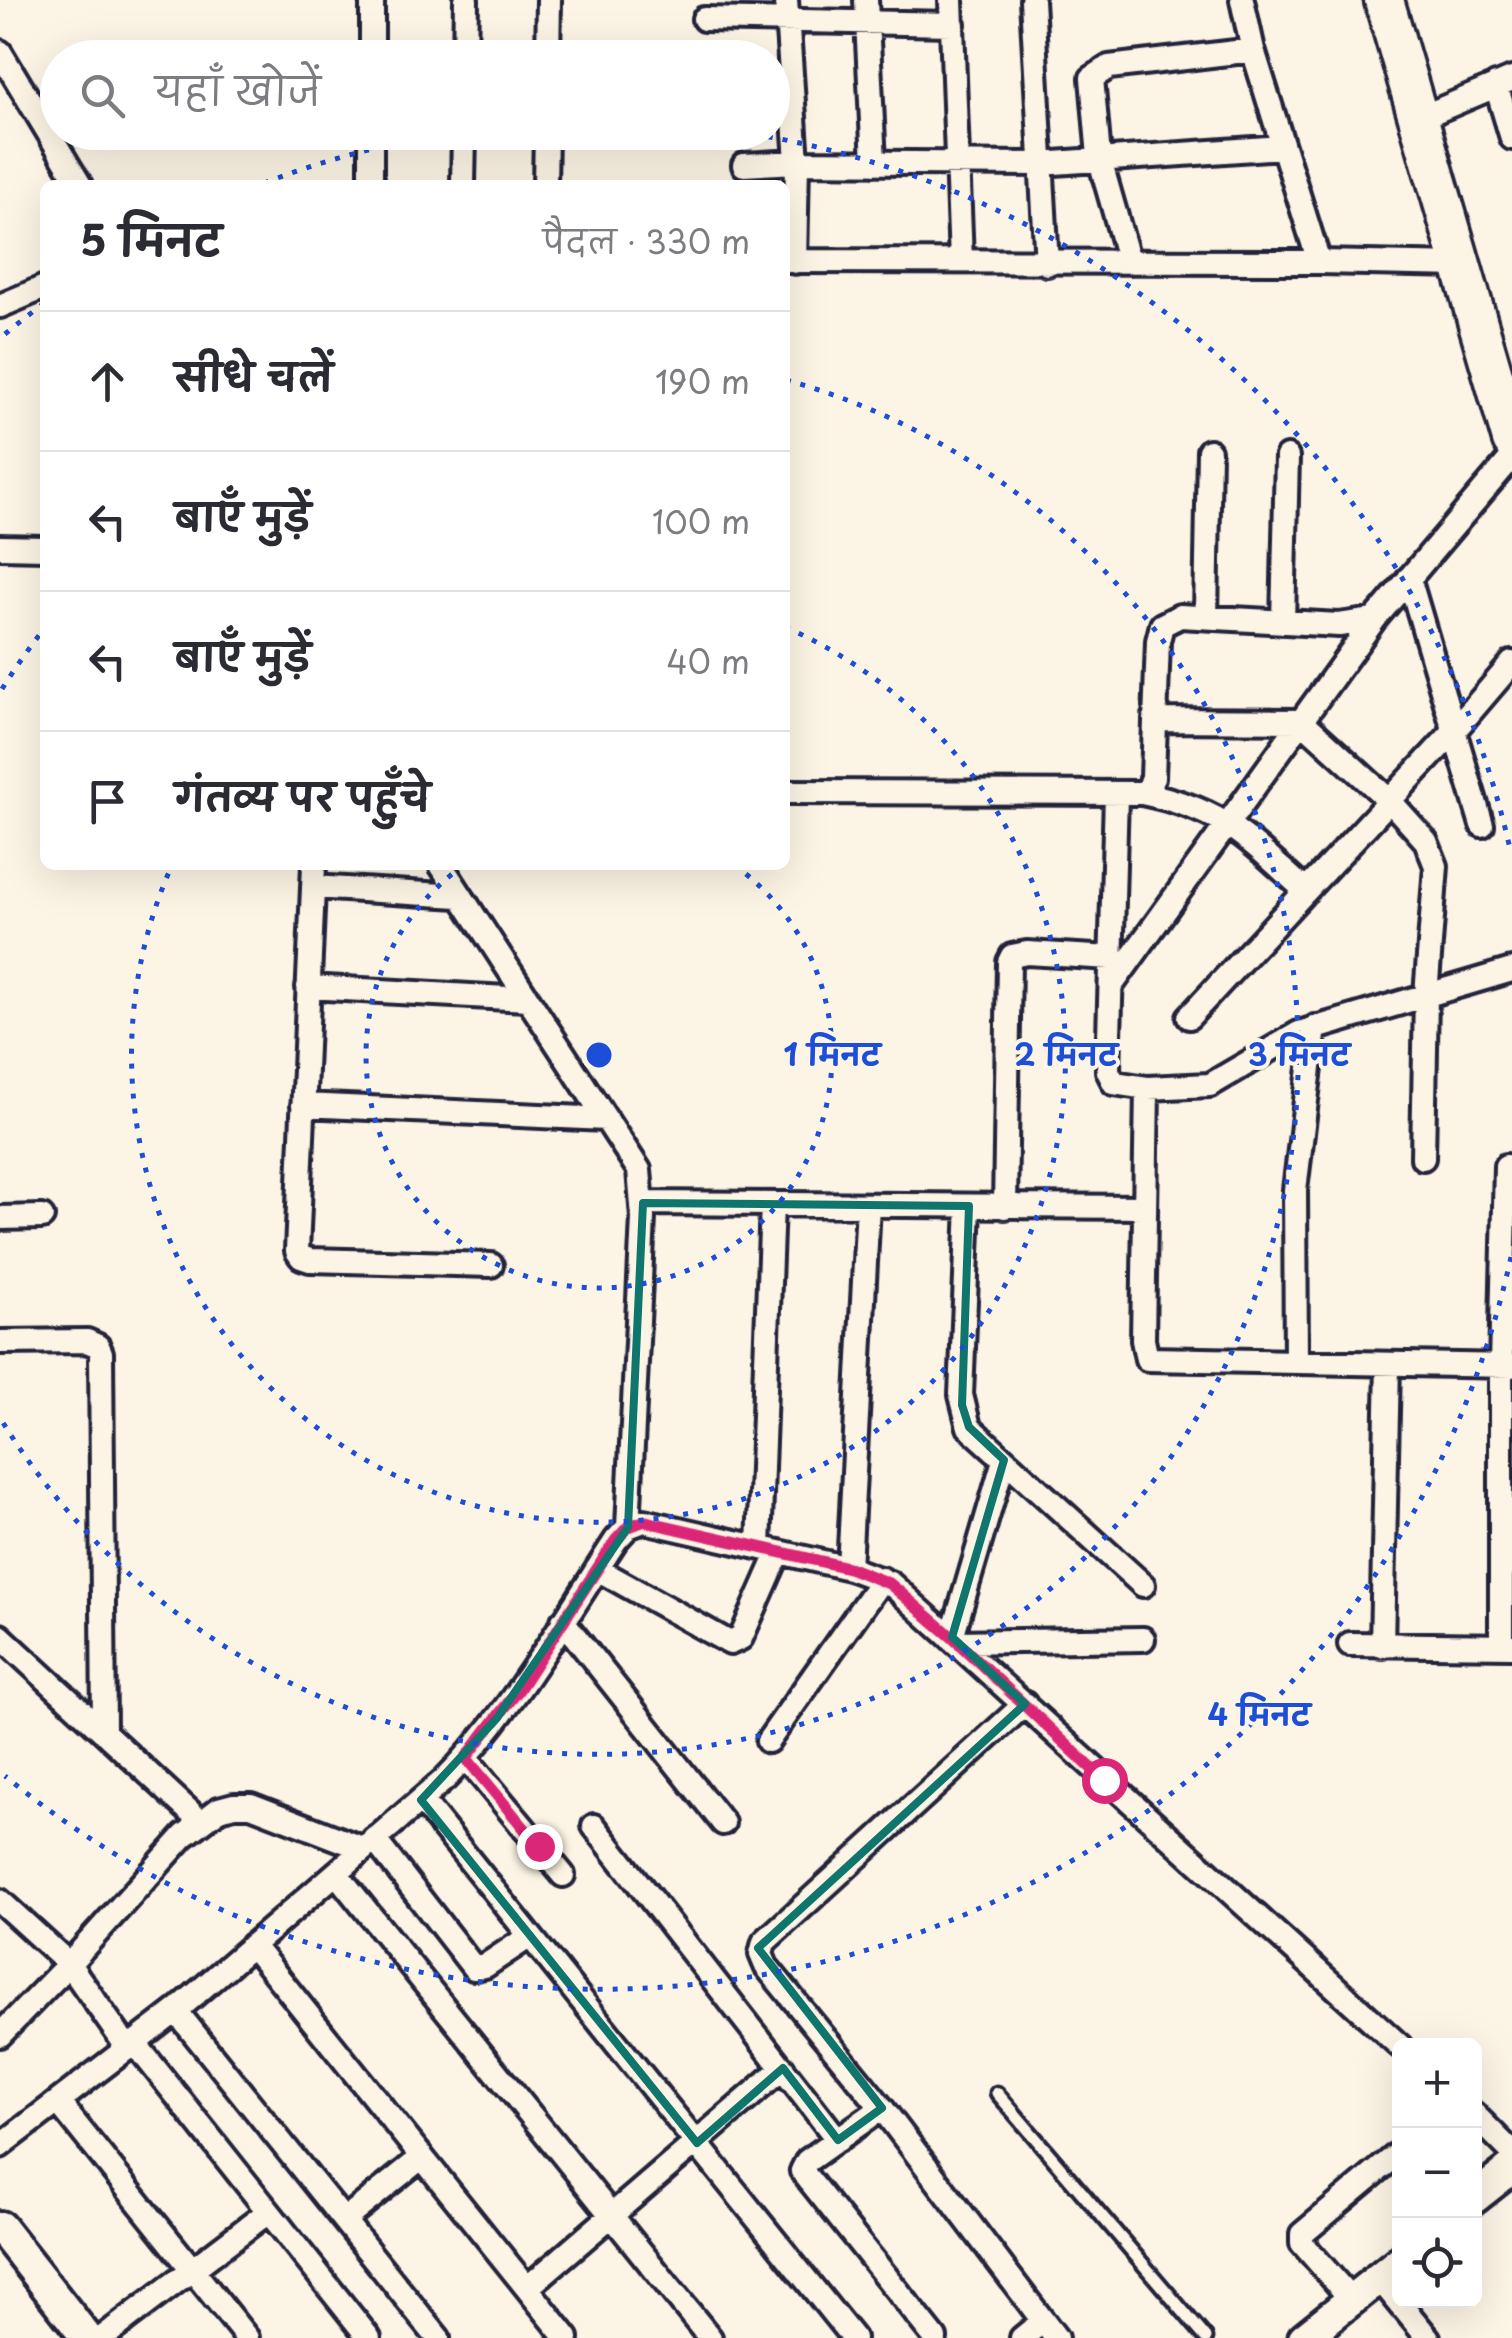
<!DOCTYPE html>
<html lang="hi">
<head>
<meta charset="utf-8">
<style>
  :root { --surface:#fff; --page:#f2f2f3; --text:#2b2b33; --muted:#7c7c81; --line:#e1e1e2 }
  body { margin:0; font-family:"Playpen Sans","Playpen Sans Deva",sans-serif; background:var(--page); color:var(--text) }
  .controls { position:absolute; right:30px; bottom:30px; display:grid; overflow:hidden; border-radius:15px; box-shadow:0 10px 40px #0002 }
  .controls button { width:90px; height:90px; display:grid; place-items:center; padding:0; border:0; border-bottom:2px solid var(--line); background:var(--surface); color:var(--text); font:50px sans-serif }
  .stop { position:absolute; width:30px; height:30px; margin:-22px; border:8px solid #db2777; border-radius:50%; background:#fff }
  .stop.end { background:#db2777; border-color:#fff; box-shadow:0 2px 10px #0008 }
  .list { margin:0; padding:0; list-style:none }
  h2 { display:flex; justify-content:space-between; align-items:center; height:130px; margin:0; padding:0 40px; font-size:42px }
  h2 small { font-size:32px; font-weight:400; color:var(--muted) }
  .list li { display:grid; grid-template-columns:65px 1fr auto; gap:30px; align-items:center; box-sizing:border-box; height:140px; padding:0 40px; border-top:2px solid var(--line) }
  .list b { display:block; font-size:38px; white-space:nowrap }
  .list em { font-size:32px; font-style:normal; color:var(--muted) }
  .icon { flex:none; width:55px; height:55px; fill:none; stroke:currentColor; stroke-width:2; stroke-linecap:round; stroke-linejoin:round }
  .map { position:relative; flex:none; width:1512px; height:2338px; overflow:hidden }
  .search { position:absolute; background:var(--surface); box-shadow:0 10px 40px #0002; left:40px; top:40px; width:750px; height:110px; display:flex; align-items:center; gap:25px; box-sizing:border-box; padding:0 35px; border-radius:55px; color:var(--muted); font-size:38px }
  .panel { position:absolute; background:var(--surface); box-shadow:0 10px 40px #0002; left:40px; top:180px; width:750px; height:690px; border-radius:15px }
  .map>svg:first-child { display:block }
</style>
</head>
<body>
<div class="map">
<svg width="1512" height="2338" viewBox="0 0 1512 2338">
  <rect width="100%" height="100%" fill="#fcf5e5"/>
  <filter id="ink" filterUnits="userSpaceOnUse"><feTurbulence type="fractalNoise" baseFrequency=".01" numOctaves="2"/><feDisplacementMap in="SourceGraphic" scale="20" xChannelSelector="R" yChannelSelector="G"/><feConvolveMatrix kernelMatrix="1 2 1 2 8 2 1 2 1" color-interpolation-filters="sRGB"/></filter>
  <g filter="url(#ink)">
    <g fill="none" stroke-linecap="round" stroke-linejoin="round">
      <defs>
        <path id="service" d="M997 2093 1206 2338"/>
        <path id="minor" d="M786 0 797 162 795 262
          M866 0 874 163
          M951 0 961 261
          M1032 0 1047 264
          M1242 0 1253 50 1319 262
          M704 19 953 24
          M0 52 80 185
          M372 58V0
          M465 58 466 0
          M548 58 549 0
          M1496 85 1512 138
          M1420 118 1512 79
          M744 165 797 162 1040 164 1282 147
          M371 185V132
          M463 185 464 132
          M545 185 546 132
          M785 261 1319 262 1462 265
          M1129 262 1099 157 1092 78 1109 67 1253 50
          M0 306 45 287
          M0 547 45 548
          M1409 578 1482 825
          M1206 617 1209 451
          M1283 622 1287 457
          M1155 720 1302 721 1390 801 1426 841 1436 866 1426 995 1423 1158
          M785 792 1142 793 1149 788 1153 777 1158 641 1162 625 1180 616 1339 625 1374 620 1512 457
          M1142 793C1225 810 1245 837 1306 891
          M1116 795 1108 1071 1114 1083 1147 1088 1210 1085 1299 1033 1512 970
          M314 865 297 1251 301 1257 310 1260 491 1265
          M441 865 639 1170 643 1218 628 1527
          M313 887 459 896
          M1111 986 1374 620
          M308 987 527 999
          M1189 1017 1454 731 1512 663
          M1147 1088 1143 1340 1147 1359 1512 1366
          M303 1105 606 1119
          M643 1203 1145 1207
          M969 1206 961 1395 969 1427 1143 1585
          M1005 1207 1009 962 1012 956 1027 953 1111 958
          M0 1218 42 1217
          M0 1342 87 1341 98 1346 101 1353 104 1731
          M1296 1362 1295 1190 1315 1027
          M759 1547 772 1204
          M849 1568 868 1205
          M597 1569 730 1643 741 1638 779 1552
          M563 1621 723 1823
          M0 1636 201 1822
          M952 1637 1004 1460
          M957 1642 1143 1639
          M1350 1644 1512 1646
          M1382 1646 1388 1364
          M1501 1646V1365L1506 1166
          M1025 1704 764 1942 761 1954 766 1966 882 2108 1056 2338
          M768 1741 882 1579
          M466 1758 563 1875
          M421 1800 853 2338
          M594 1826 838 2140
          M374 1839 474 1968 485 1966 530 1936
          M336 1873 710 2338
          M0 1901 69 1964 127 2047
          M252 1945 567 2338
          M176 2011 438 2338
          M0 2035 69 1964 184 1836 219 1809 234 1805H251L362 1848
          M134 2042 369 2338
          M59 2103 247 2338
          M882 2108 807 2161 802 2171 935 2338
          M1474 2114 1512 2152
          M0 2146 176 2011 445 1779C514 1709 562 1622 616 1540L628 1527 644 1521 849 1568 890 1583 1400 2046
          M344 2220 421 2158
          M1379 2278 1428 2338
          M527 2288 783 2068
          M1350 2298 1302 2243V2234L1400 2152
          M102 2338 268 2212
          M1022 2338 1043 2321"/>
        <path id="tertiary" d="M1474 2198 1512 2168
          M0 2227 87 2338
          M1304 2338 1400 2261"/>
        <path id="primary" d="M1384 0 1512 440"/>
      </defs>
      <use href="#service" stroke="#22223b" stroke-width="19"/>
      <use href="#minor" stroke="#22223b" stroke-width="30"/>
      <use href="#tertiary" stroke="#22223b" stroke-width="38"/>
      <use href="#primary" stroke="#22223b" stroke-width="45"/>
      <use href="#service" stroke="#fcf5e5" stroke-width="11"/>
      <use href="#minor" stroke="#fcf5e5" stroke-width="22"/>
      <use href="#tertiary" stroke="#fcf5e5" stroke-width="30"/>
      <use href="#primary" stroke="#fcf5e5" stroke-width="38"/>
    </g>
  </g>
  <g fill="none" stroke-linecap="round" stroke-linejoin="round" filter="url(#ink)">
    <path stroke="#db2777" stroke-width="12" d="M539 1846 466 1758 519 1689 616 1540 628 1527 644 1521 850 1568 890 1584 952 1637 1104 1780"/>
  </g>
  <path fill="none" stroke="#0f766e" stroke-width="8" stroke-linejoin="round" d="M643 1203 969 1206 962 1405 969 1427 1004 1460 952 1637 1025 1704 758 1948 882 2108 838 2140 783 2068 697 2143 421 1800 497 1718 628 1527Z"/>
  <g fill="none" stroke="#1d4ed8" stroke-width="5" stroke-dasharray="5 10">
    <path d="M734 865A233 233 0 1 1 464 865"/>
    <path d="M785 627A467 467 0 1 1 172 865"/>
    <path d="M2 689A700 700 0 0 1 44 629M786 380A700 700 0 1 1 2 1421"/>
    <path d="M1511 1257A934 934 0 0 1 5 1776M5 334A934 934 0 0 1 43 304M264 183A934 934 0 0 1 445 134M753 134A934 934 0 0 1 1511 853"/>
  </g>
  <circle cx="599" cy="1055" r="15" fill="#1d4ed8" stroke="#fcf5e5" stroke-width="5"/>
  <g font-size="30" text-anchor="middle" font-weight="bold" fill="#1d4ed8" stroke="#fcf5e5" stroke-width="8" stroke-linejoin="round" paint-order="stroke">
    <text x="832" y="1066">1 मिनट</text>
    <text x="1066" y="1066">2 मिनट</text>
    <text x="1299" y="1066">3 मिनट</text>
    <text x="1259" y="1726">4 मिनट</text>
  </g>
</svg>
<div class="controls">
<button>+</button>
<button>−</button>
<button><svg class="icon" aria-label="locate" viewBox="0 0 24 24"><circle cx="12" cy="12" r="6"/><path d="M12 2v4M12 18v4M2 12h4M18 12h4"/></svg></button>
</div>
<div class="stop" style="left:1104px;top:1780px"></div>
<div class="stop end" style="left:539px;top:1846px"></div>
<div class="search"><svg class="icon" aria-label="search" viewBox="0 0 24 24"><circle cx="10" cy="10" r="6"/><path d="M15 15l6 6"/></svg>यहाँ खोजें</div>
<section class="panel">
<h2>5 मिनट<small>पैदल · 330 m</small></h2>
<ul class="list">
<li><svg class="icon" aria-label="ahead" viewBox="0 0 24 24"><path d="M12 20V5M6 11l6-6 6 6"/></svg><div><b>सीधे चलें</b></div><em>190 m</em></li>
<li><svg class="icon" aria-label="left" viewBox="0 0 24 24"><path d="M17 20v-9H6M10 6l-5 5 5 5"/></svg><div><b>बाएँ मुड़ें</b></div><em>100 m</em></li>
<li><svg class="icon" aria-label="left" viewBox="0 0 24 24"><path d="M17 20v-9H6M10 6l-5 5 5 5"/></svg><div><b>बाएँ मुड़ें</b></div><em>40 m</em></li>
<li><svg class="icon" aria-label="arrive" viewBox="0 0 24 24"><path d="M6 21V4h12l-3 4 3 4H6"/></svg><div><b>गंतव्य पर पहुँचे</b></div></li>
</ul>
</section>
</div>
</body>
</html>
